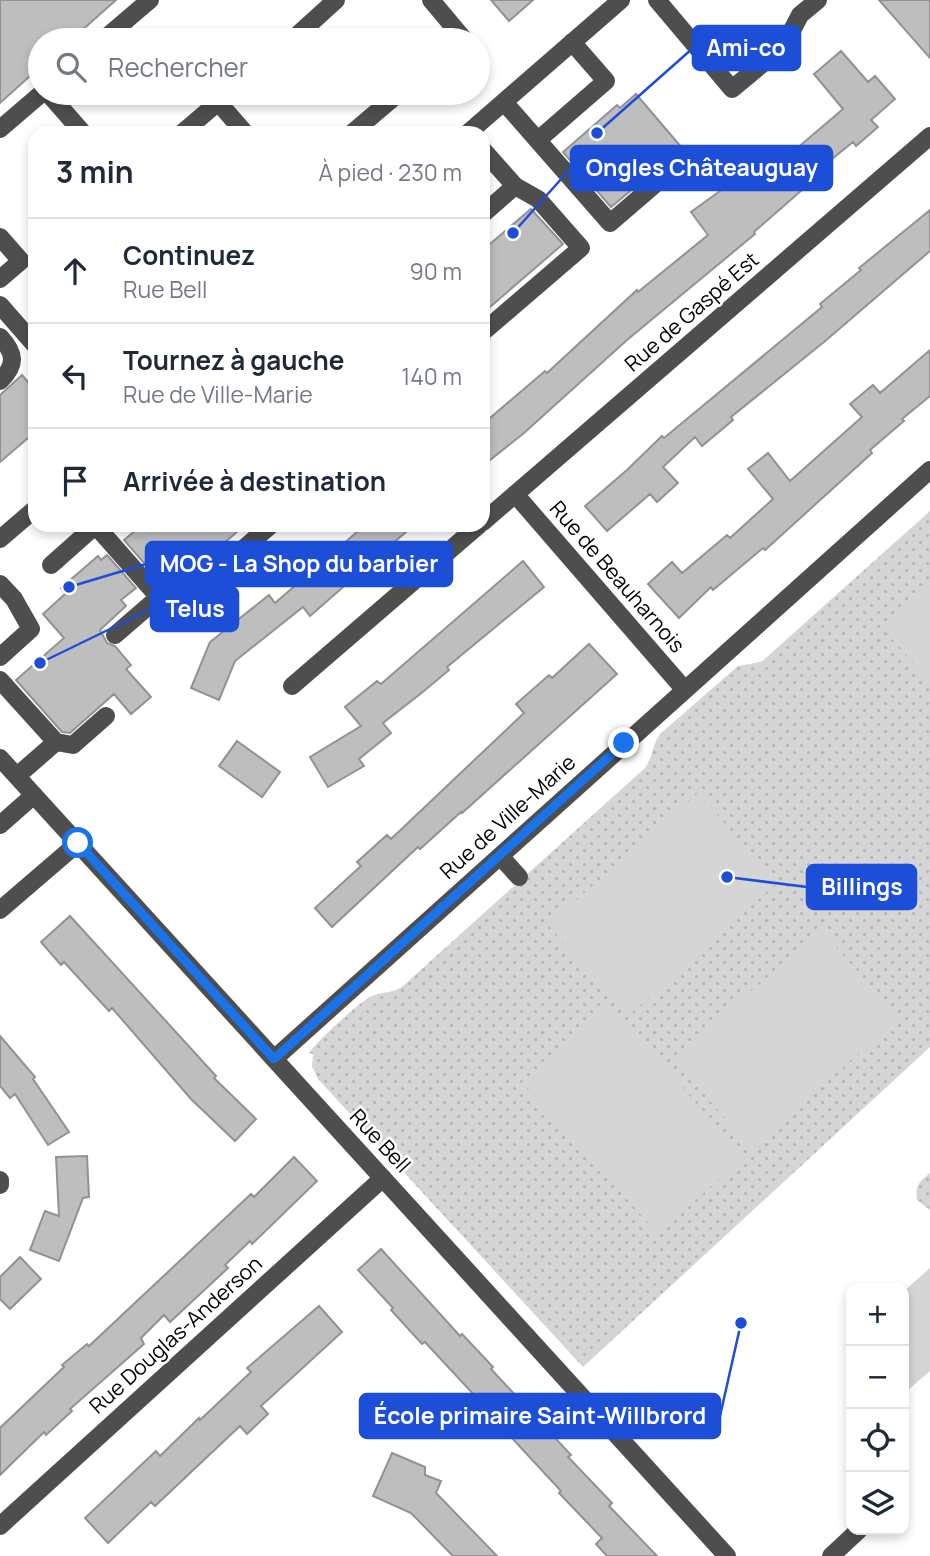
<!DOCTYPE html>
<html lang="fr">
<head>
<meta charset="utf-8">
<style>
  :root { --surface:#fff; --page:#f2f2f3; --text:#1f2937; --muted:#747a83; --line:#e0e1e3 }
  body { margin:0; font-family:Manrope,sans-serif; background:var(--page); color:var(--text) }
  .controls { position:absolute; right:21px; bottom:21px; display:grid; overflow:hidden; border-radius:14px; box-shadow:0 4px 10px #0003 }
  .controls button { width:63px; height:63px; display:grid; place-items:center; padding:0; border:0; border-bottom:2px solid var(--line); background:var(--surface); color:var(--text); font:35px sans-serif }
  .stop { position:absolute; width:21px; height:21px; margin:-16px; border:5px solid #1a73e8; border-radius:50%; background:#fff }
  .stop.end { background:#1a73e8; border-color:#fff; box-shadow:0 2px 7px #0008 }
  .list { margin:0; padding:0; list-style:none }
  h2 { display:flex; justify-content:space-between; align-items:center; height:91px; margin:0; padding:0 28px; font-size:30px }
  h2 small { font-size:23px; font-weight:400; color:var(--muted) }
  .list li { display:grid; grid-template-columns:46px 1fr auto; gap:21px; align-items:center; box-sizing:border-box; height:105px; padding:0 28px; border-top:2px solid var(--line) }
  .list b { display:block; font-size:26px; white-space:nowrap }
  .list p { margin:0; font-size:23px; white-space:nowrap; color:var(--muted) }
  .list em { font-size:23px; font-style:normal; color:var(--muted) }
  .icon { flex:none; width:38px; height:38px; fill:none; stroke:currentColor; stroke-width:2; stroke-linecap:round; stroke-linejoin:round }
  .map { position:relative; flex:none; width:930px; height:1556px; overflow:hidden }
  .search { position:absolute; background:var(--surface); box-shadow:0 4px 10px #0003; left:28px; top:28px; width:462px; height:77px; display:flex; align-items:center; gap:18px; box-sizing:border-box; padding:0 24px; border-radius:38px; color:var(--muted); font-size:26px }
  .panel { position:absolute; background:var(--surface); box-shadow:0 4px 10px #0003; left:28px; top:126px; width:462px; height:406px; border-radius:21px }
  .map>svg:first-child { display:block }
</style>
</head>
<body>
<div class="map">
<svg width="930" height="1556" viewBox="0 0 930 1556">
  <defs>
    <pattern id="green-dots" width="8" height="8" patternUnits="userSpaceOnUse" patternTransform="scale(1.75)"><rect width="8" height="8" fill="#d5d5d5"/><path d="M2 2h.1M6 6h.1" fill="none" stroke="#b5b5b5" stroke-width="1.8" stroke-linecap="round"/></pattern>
  </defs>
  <rect width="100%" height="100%" fill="#fff"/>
  <path fill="url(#green-dots)" d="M930 511V1047L583 1367 318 1079 312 1066 313 1054 309 1053C317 1041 359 1002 372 996 383 991 393 994 403 986L645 768C653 757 652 745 660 734L738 666 761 662 768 656Z
    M930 1173V1210L917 1200C915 1185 919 1182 930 1173Z"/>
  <path fill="#d5d5d5" d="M930 586V681L883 629Z
    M698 793 777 883 628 1016 548 925Z
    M821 930 899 1018 751 1148 674 1059Z
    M609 1005 744 1157 658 1234 522 1082Z
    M930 1268V1371L908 1390 904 1385V1291Z"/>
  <path fill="#bebebe" stroke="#929292" stroke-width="2" d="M0 0H116L71 40H40V67L0 103Z
    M491 0H533L509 21Z
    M879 0H930V58Z
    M841 51 868 82 875 76 895 99 871 120 878 127 856 146 853 142 800 185 803 189 754 232 755 234 627 340 524 433 490 460 483 451V424L545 371 547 373 637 290 638 292 708 235 691 212 731 183 729 180 745 166 761 185 792 158 789 155 843 109 814 74Z
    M636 94 682 148 611 207 563 152 617 105 620 108Z
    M531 209 563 244 483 313V250Z
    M930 210V251L824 342 731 417 733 420 702 446 695 437 663 467 678 483 657 502 650 494 607 531 585 506 627 470 662 436 664 438 822 307 820 304 861 270 859 268Z
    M930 350V396L902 419 904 421 870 450 872 453 765 550 763 548 713 590 711 587 679 618 648 584 672 562 682 573 727 535 730 538 773 499 748 469 768 453 790 481 862 417 850 404 873 385 880 393Z
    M22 375 35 390V432L0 462V395Z
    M142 525H245L216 550 219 553 171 594 124 540Z
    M365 525H414L310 616 303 607 235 661 219 700 191 688 210 642 269 595 275 603Z
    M107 555 136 588 121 600 126 606 100 630 107 643 115 646 131 665 126 669 151 697 131 714 114 694 70 733 62 732 16 680 64 638 43 614 65 594 61 588 98 556 101 560Z
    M523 561 544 587 447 667 449 670 419 695 383 723 391 733 359 759 364 766 328 787 310 757 361 726 345 707 377 681 381 684Z
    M589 644 617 674 462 813 461 812 420 849 418 847 332 927 315 908 361 866 357 862 387 835 391 839 524 713 516 704 549 675 552 678Z
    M237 741 280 772 262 797 219 766Z
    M70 916 216 1076 214 1078 256 1119 235 1141 191 1099 112 1008 109 1011 64 962 61 965 41 942Z
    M0 1036 35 1077 33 1079 69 1132 48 1145 15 1094 10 1098 0 1086Z
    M87 1156 89 1197 83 1198 59 1261 30 1250 45 1211 59 1216 56 1157Z
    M294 1157 317 1181 252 1244 250 1241 225 1265 228 1268 170 1322 164 1315 141 1338 144 1344 70 1409 72 1411 46 1435 44 1432 0 1475V1428L64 1367 62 1365 87 1344 89 1346 251 1194 254 1197Z
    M381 1249 460 1336 462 1334 493 1367 491 1369 571 1455 568 1457 612 1503 609 1506 657 1556H607L596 1544 602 1538 559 1493 561 1491 475 1398 476 1397 425 1342 422 1344 391 1310 393 1308 358 1270Z
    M20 1257 41 1279 10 1309 0 1299V1277Z
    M319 1306 342 1332 261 1406 268 1414 247 1434 240 1426 155 1506 151 1502 108 1543 85 1518 156 1451 160 1456 199 1418 200 1420 251 1372 247 1368Z
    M392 1453 425 1467V1475L441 1481 436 1493 497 1556H453L411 1513 373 1496Z"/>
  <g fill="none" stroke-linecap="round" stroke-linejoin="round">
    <path stroke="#4e4e4e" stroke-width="18" d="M431 0 462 37 459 40
      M657 0 732 89 784 46 800 15 818 0
      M103 40 150 0
      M292 40 336 0
      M48 93 83 133
      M218 102 245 133
      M504 102 610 223 681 162
      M0 129 42 93
      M182 133 229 93
      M352 133 399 93
      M468 133 621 0
      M538 140 606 81 572 42
      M483 150 515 186 483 214
      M0 237 21 261 0 279
      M0 305 35 345
      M483 332 581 248 538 199 515 186
      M0 337C15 353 17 365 0 381
      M515 494 684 689
      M483 522 930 136
      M96 526 171 611 271 525
      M0 539 35 509
      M51 565 96 525
      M0 584 14 599 31 629 0 657
      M115 635 159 597
      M0 680 56 742 17 776
      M292 686 479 525
      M56 742 73 745 106 716
      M0 758 727 1556
      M0 825 34 795
      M500 856 519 877
      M0 910 78 843
      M274 1059 930 470
      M0 1180V1185
      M0 1526 383 1178
      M831 1556 859 1530"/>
  </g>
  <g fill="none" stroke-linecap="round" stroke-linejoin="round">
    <path stroke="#1a73e8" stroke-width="9" d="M78 843 274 1059 624 743"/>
  </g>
  <g text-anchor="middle" stroke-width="5" stroke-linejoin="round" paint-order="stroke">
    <g font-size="21" fill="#000" stroke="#fff">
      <text transform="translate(692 312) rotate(-41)" y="7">Rue de Gaspé Est</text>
      <text transform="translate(617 577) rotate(49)" y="7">Rue de Beauharnois</text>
      <text transform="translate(508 817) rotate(-42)" y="7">Rue de Ville-Marie</text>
      <text transform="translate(380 1141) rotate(47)" y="7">Rue Bell</text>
      <text transform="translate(176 1335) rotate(-42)" y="7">Rue Douglas-Anderson</text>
    </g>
  </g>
  <path fill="none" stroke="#1d4ed8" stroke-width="2.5" d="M597 133L693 48M513 233L571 168M69 587L146 564M40 663L151 609M727 877L807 887M741 1323L720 1416"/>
  <g fill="#1d4ed8" stroke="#fff" stroke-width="2.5">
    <circle cx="597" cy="133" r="7"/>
    <circle cx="513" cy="233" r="7"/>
    <circle cx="69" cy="587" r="7"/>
    <circle cx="40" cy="663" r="7"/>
    <circle cx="727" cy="877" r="7"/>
    <circle cx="741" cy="1323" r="7"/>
  </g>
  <g fill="#1d4ed8" stroke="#1d4ed8" stroke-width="2.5">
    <rect x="693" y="26" width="107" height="44" rx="7"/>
    <rect x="571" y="146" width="261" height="44" rx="7"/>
    <rect x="146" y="542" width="306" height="44" rx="7"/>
    <rect x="151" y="587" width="87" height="44" rx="7"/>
    <rect x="807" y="865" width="109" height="44" rx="7"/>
    <rect x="360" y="1394" width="360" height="44" rx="7"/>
  </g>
  <g font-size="23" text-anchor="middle" font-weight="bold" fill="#fff">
    <text x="746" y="56">Ami-co</text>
    <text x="702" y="176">Ongles Châteauguay</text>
    <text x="299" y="572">MOG - La Shop du barbier</text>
    <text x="195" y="617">Telus</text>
    <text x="862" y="895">Billings</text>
    <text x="540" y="1424">École primaire Saint-Willbrord</text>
  </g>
</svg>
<div class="controls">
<button>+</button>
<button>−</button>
<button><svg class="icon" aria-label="locate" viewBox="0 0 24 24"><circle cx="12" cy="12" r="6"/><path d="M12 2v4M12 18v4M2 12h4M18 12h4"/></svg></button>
<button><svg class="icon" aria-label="layers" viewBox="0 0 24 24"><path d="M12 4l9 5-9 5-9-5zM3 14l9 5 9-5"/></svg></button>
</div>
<div class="stop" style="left:78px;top:843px"></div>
<div class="stop end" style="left:624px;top:743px"></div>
<div class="search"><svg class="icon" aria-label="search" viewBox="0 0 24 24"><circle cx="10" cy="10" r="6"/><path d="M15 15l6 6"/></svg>Rechercher</div>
<section class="panel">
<h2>3 min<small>À pied · 230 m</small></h2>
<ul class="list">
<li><svg class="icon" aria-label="ahead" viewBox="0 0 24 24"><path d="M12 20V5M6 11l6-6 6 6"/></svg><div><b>Continuez</b><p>Rue Bell</p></div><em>90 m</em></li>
<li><svg class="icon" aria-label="left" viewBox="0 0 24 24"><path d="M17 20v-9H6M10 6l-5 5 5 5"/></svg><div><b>Tournez à gauche</b><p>Rue de Ville-Marie</p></div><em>140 m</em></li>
<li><svg class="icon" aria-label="arrive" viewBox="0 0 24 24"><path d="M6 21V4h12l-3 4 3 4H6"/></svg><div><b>Arrivée à destination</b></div></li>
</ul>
</section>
</div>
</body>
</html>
